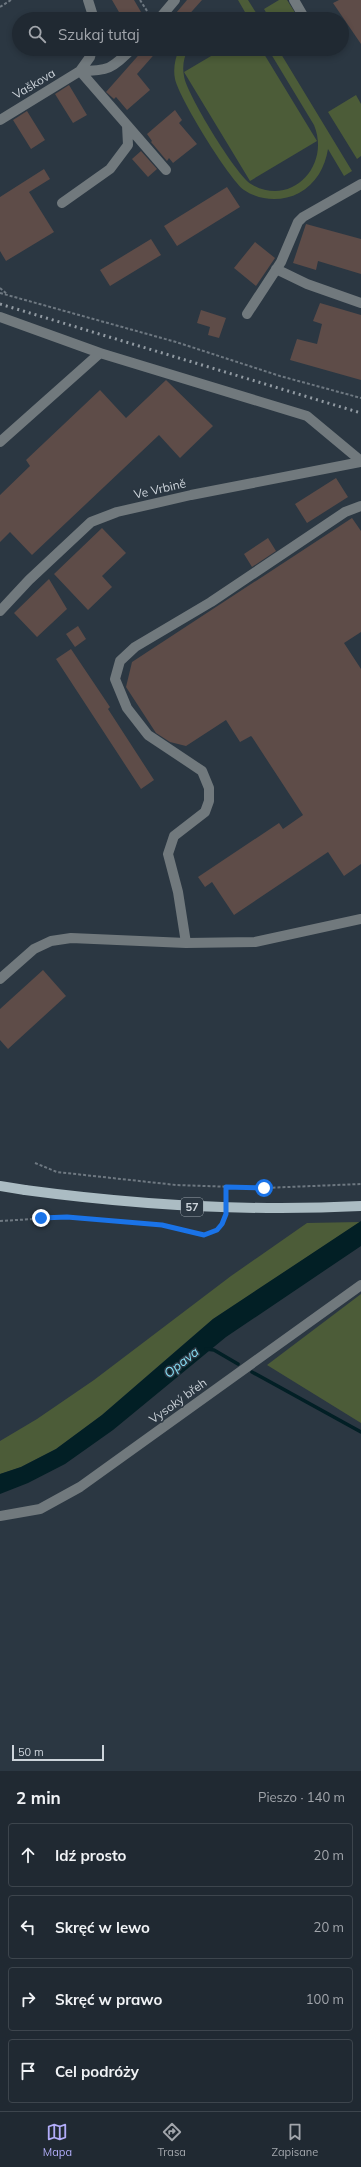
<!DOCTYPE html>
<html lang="pl">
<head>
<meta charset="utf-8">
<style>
  :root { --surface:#202932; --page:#2d353e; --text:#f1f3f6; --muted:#a2a6ac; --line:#3d454d; --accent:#b2adf9 }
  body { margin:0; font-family:Mulish,sans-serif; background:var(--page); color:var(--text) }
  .scale { position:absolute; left:12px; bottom:10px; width:92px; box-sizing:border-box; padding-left:4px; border:2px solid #cdd4db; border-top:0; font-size:11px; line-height:14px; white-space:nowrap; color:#cdd4db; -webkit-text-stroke:3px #2b3742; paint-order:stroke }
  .stop { position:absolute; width:12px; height:12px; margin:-9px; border:3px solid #1a73e8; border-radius:50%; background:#fff }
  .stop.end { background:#1a73e8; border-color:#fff; box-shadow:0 1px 4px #0008 }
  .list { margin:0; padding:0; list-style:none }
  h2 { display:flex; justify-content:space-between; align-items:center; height:52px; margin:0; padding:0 16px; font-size:17px }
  h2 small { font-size:13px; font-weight:400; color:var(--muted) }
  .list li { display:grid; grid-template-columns:26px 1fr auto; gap:12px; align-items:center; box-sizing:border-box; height:64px; margin:0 8px 8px; padding:0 8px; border:1px solid var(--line); border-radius:4px }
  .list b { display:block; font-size:15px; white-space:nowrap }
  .list em { font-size:13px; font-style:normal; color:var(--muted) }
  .icon { flex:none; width:22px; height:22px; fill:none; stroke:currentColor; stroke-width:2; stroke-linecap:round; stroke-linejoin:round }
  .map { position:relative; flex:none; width:361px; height:1771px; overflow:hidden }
  .search { position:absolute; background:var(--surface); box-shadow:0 2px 6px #0003; left:12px; right:12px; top:12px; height:44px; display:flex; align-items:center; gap:10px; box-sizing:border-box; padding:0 14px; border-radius:22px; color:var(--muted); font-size:15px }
  .sheet { height:340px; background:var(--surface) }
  nav { display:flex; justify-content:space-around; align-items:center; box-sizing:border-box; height:56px; border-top:1px solid var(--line); background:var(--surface); font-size:11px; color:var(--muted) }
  nav a { display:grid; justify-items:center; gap:2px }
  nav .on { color:var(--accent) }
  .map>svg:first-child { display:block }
</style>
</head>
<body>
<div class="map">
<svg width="361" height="1771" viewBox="0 0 361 1771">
  <rect width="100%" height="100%" fill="#2b3742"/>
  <path fill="#4c5c38" d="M238 0H248L260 19H249Z
    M279 0H287L299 19H270L264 9Z
    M230 16 245 19H210Z
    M179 49H188C184 57 182 66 184 76 186 93 236 175 251 184 291 208 331 166 314 125L268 49H278L352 171 344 176 328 149C325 167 316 184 299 193 282 202 260 201 244 190 229 179 179 98 175 79 173 69 175 59 179 49Z
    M223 49H261L317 141 250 181 184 72Z
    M356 95 361 104V156L357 159 328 112Z
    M360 1222 213 1319 102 1415 56 1449 21 1467 0 1474V1441L37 1419 94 1380 231 1276 307 1223Z
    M361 1294V1423L267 1365Z"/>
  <path fill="#021f25" d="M361 1221V1246L226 1337 113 1430 65 1464 28 1483 0 1494V1474L21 1467 56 1449 102 1415 213 1319Z"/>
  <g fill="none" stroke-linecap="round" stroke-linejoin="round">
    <path stroke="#021f25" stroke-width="3.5" d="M206 1349 214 1350 238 1364
      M252 1372 361 1432"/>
  </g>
  <path fill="#5e4c48" d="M112 0H134L141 12 129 19H123Z
    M187 0H202L185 19H171Z
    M339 0H361V44L333 3Z
    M144 49H159L137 74 150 90 127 110 116 97 114 99 106 92Z
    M69 85 87 115 73 123 55 94Z
    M175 110 182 120 179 123 197 144 173 163 169 158 167 161 151 142 152 141 147 134Z
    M27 111 45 140 31 149 13 120Z
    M141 151 157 169 148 177 132 159Z
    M44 169 50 179 29 192 54 232 6 261 0 251V197Z
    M227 187 240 207 177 246 164 226Z
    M306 224 361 239V274L318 261 316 270 293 263Z
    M151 239 161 255 110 286 100 270Z
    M255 242 275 258 256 286 234 268Z
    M320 303 361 315V380L290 360 297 339 317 344 322 324 313 321Z
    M201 310 226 318 219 338 208 335 210 327 197 323Z
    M166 380 213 426 180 458 159 435 32 555 10 532 0 542V495L30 466 26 460 100 390 126 418Z
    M336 478 348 497 307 523 295 504Z
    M352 518 361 531V632L344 643 361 669V864L344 876 328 852 234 915 212 882 205 887 198 877 279 823 283 829 303 815 252 737 251 736 240 742 226 720 186 746 170 742 156 733 126 687 132 662Z
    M102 528 126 553 102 576 112 587 88 610 54 574Z
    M268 538 276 551 252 567 244 554Z
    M49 579 67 609 37 637 14 613Z
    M78 626 86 639 75 647 66 634Z
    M71 649 110 707 108 709 154 780 141 789 56 659Z
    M43 970 66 996 8 1049 0 1040V1009Z"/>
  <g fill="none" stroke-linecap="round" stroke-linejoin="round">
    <path stroke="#6e7881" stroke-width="2" stroke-dasharray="3 2" stroke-linecap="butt" d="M140 0 149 14
      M0 7 11 0
      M0 288 7 294
      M0 293 176 342 280 376 361 398
      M35 1163 57 1172 176 1185 264 1188 361 1184
      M226 1196V1187
      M0 1221 67 1217 162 1225 204 1235 217 1230 225 1218"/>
    <path stroke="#71797d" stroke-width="10" d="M88 0 94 19
      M294 0 305 19
      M159 19 175 0
      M80 71C109 71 111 69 132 49
      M0 120 80 71 90 57 92 49
      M127 125 166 170
      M62 203 110 169 128 145 127 125 80 71
      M276 269 307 284 361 303
      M247 314 281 262 298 222 303 217 361 184
      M0 317 100 353
      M0 442 100 353 307 416 361 461
      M0 611 29 580 91 522 117 512 191 495 361 462
      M186 943 178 892 168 854 174 836 205 812 209 801V788L202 771 148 735 127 708 115 679 120 661 135 647 211 602 345 512 361 506
      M0 979 34 949 51 941 71 938 186 943 255 942 361 919
      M0 1516 40 1509 80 1487 361 1285"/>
    <path stroke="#abbcc3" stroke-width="10" d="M0 1186 25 1190"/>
    <path stroke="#919aa2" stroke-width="3" stroke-dasharray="2 4" stroke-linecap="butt" d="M0 304 361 413"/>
    <path stroke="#abbcc3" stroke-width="10" d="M25 1190C137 1205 248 1212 361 1206"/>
  </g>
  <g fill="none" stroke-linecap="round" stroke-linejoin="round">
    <path stroke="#1a73e8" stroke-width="5" d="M41 1218 67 1217 162 1225 204 1235 217 1230 222 1224 226 1214V1187L264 1188"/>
  </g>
  <g text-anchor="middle" stroke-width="3" stroke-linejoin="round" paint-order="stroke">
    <rect fill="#2b3742" stroke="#9ca5ad" stroke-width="1" x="181" y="1198" width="22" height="18" rx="3"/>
    <g font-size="11" font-weight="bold" fill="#cdd4db">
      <text x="192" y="1211">57</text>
    </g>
    <g font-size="12" fill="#cdd4db" stroke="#2b3742">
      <text transform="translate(34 84) rotate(-31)" y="4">Vaškova</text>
      <text transform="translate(160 489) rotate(-13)" y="4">Ve Vrbině</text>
      <text transform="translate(178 1401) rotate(-36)" y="4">Vysoký břeh</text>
    </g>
    <g font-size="13" font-style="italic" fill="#85def4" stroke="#2b3742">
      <text transform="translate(181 1362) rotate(-39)" y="5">Opava</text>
    </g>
  </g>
</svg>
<div class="scale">50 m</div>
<div class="stop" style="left:264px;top:1188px"></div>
<div class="stop end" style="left:41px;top:1218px"></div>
<div class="search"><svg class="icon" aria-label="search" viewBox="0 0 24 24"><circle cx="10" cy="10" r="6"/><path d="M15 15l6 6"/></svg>Szukaj tutaj</div>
</div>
<section class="sheet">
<h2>2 min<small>Pieszo · 140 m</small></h2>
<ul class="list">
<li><svg class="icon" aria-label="ahead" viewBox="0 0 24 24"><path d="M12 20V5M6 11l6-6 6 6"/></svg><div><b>Idź prosto</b></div><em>20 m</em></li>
<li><svg class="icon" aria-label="left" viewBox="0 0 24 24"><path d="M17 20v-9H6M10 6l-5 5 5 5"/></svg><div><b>Skręć w lewo</b></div><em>20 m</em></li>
<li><svg class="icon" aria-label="right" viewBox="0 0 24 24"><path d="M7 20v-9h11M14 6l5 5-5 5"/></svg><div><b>Skręć w prawo</b></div><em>100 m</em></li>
<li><svg class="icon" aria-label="arrive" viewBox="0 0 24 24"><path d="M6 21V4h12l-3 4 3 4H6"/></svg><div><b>Cel podróży</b></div></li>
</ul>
</section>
<nav>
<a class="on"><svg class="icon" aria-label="map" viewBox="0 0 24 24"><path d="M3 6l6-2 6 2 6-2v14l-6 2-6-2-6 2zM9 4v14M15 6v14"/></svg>Mapa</a>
<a><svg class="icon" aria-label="directions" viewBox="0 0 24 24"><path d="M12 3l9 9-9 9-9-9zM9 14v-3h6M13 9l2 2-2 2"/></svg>Trasa</a>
<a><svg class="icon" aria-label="saved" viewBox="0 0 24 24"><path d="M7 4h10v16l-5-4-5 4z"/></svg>Zapisane</a>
</nav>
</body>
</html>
